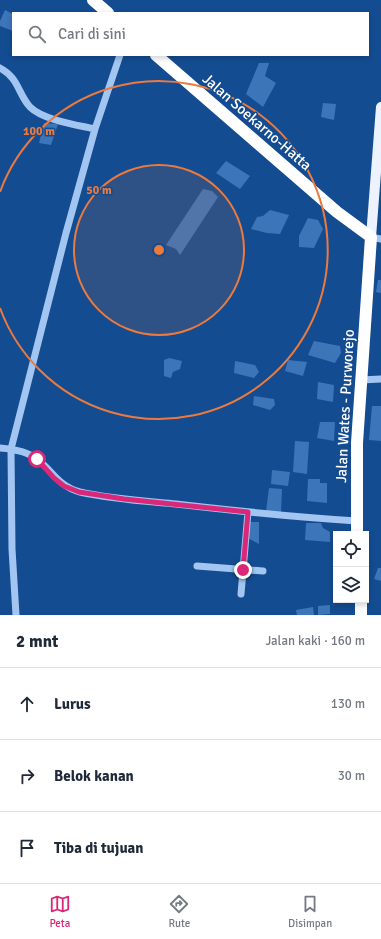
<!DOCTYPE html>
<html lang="id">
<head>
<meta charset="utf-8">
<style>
  :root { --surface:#fff; --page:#f6f6f7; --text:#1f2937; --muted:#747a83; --line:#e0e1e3; --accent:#db2777 }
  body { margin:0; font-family:Signika,sans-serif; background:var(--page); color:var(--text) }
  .controls { position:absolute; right:12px; bottom:12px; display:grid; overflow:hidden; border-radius:0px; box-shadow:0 2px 6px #0003 }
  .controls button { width:36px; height:36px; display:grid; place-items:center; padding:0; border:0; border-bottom:1px solid var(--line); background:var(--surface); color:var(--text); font:20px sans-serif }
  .stop { position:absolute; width:12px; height:12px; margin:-9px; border:3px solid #db2777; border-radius:50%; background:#fff }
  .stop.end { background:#db2777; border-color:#fff; box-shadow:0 1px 4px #0008 }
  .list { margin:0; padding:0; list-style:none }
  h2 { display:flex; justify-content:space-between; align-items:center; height:52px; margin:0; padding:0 16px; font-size:17px }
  h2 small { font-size:13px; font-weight:400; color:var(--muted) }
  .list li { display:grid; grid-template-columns:26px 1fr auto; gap:12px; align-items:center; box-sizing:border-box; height:72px; padding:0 16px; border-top:1px solid var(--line) }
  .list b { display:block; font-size:15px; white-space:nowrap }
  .list em { font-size:13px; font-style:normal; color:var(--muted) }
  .icon { flex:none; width:22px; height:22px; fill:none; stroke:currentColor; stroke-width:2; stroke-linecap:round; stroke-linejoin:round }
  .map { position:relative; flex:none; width:381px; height:615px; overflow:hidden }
  .search { position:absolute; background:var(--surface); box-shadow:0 2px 6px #0003; left:12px; right:12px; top:12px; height:44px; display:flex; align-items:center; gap:10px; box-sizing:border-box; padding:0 14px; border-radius:0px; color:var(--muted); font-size:15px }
  .sheet { height:268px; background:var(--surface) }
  nav { display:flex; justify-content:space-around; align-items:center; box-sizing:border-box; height:56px; border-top:1px solid var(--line); background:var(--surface); font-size:11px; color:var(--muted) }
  nav a { display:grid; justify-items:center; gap:2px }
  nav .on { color:var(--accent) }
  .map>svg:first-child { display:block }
</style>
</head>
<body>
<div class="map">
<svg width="381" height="615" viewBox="0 0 381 615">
  <rect width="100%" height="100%" fill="#144c91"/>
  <path fill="#3d75b9" d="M5 10 13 14V31L0 26V21Z
    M259 63H269L265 76 276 83 263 107 246 94Z
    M323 103 336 104 334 120 321 117Z
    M44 123 58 124 51 145 39 143Z
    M226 161 250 176 240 189 216 173Z
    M203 189 212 191 218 197 180 255 176 249 166 245Z
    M270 210 289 215 280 234 267 233 251 229 257 217 263 216Z
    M308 218 318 220 323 229 314 248 299 247V236Z
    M378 280H381V293L376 292Z
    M314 341 340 346 341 353 335 363 308 355Z
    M169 358 182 361 180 369 173 372 171 378 164 376V360Z
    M288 360 307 362 303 376 285 371Z
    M235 361 255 365 259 372 254 378 234 373Z
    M318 382 334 385 333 402 317 399Z
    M254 396 274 399 275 405 270 410 253 405Z
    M372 406H381V441L369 440Z
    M320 422H335L334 441 317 438Z
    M295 441 309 442 307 474 293 472Z
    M272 470 290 472 288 486 271 484Z
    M308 479H320V483H327V503L307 501Z
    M269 488 282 489 281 513 266 511Z
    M246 522H259V544L246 537Z
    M306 523H321L323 528 330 532V542L305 540Z
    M378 568H381V581L374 579Z
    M330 605V614L318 615V606Z
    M313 607 314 615H297L296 610Z"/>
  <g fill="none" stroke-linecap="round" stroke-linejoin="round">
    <path stroke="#a2c6f1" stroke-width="7" d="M0 68C19 78 18 94 30 107 43 120 77 125 95 129
      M371 237 381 239
      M361 380 381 379
      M0 448C12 449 27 451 37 459 53 471 58 486 80 492 111 499 144 501 176 504 236 511 296 517 357 521
      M197 566 263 571
      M241 594 248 512
      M16 615 12 549 11 449 66 233 95 129 120 55"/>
    <path stroke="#ecf3ff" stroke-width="10" d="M371 237 381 107"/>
    <path stroke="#fff" stroke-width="12" d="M93 0 108 13
      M156 55 337 212 371 237 357 443V534
      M361 600V615"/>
  </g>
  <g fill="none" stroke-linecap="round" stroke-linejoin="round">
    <path stroke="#db2777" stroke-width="5" d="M37 459 54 478 64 486 79 492 124 499 248 512 243 570"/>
  </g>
  <circle cx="159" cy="250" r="85" fill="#ed7a3d" fill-opacity=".12"/>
  <g fill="none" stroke="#ed7a3d" stroke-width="2">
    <circle cx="159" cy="250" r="85"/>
    <path d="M0 192A169 169 0 1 1 0 308"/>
  </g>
  <g text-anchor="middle" stroke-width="3" stroke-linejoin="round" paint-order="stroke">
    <g font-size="15" fill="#fff" stroke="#144c91">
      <text transform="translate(257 122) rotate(41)" y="5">Jalan Soekarno-Hatta</text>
      <text transform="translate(345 406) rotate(-87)" y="5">Jalan Wates - Purworejo</text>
    </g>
  </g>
  <circle cx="159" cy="250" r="6" fill="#ed7a3d" stroke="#144c91" stroke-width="2"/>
  <g font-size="12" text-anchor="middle" font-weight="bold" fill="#ed7a3d" stroke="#144c91" stroke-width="3" stroke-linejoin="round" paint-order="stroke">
    <text x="39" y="135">100 m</text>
    <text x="99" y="194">50 m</text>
  </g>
</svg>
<div class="controls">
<button><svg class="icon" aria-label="locate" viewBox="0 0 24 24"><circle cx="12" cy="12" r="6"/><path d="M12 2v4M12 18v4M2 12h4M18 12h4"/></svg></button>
<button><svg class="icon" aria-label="layers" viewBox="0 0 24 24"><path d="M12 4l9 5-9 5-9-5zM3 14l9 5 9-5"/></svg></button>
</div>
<div class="stop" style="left:37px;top:459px"></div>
<div class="stop end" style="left:243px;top:570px"></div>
<div class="search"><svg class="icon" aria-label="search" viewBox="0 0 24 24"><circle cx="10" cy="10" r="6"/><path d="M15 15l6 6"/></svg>Cari di sini</div>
</div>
<section class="sheet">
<h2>2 mnt<small>Jalan kaki · 160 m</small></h2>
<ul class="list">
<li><svg class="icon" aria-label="ahead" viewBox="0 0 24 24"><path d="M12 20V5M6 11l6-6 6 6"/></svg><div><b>Lurus</b></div><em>130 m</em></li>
<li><svg class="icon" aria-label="right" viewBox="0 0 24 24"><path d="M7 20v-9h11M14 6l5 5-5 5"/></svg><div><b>Belok kanan</b></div><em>30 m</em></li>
<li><svg class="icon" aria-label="arrive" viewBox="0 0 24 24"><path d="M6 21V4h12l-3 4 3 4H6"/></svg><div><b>Tiba di tujuan</b></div></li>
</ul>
</section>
<nav>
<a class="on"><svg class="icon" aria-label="map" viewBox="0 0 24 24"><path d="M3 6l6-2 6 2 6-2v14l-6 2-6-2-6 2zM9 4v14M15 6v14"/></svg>Peta</a>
<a><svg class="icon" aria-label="directions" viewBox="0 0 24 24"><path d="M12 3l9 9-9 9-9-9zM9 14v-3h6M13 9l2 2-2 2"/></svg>Rute</a>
<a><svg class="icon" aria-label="saved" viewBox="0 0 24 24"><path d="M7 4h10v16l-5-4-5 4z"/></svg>Disimpan</a>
</nav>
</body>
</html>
